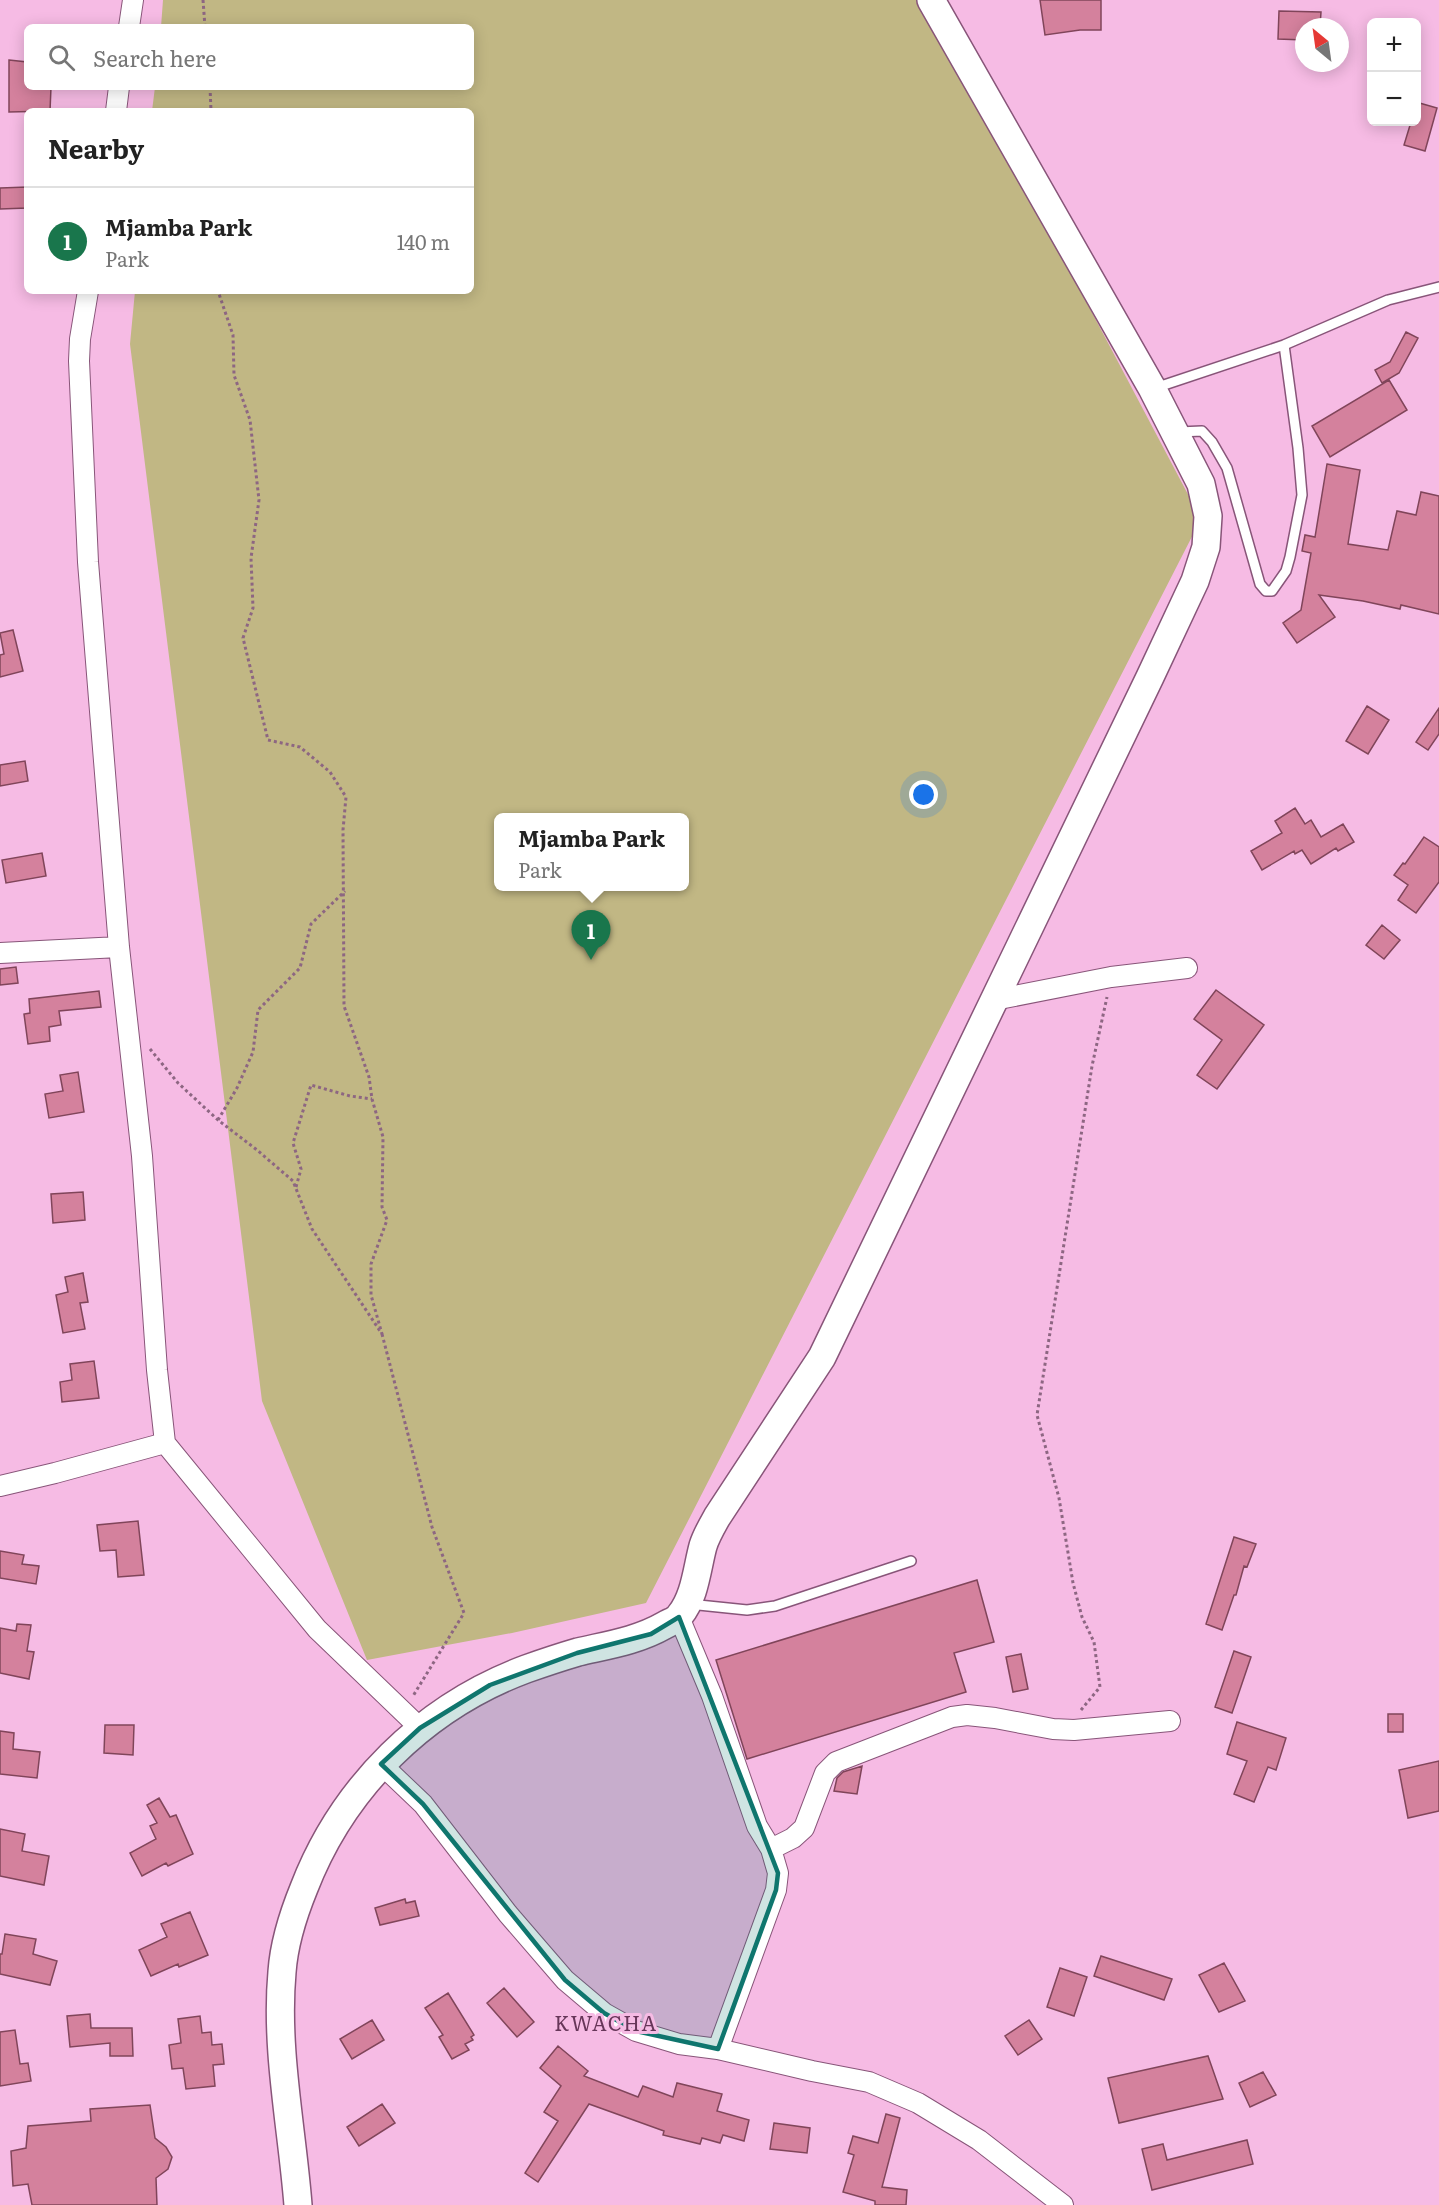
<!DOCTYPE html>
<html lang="en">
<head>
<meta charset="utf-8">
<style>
  :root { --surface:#fff; --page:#f2f2f2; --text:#222; --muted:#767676; --line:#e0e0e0; --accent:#19764c }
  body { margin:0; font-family:Literata,serif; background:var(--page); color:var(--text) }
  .controls { position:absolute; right:18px; top:18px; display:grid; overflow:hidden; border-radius:9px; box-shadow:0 3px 15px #0003 }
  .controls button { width:54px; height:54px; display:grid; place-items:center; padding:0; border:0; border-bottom:2px solid var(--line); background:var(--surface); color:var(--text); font:30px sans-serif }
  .compass { position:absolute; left:1295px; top:18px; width:54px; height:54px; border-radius:50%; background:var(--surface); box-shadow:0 3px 15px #0003; rotate:331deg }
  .you { position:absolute; left:924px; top:795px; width:21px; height:21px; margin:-15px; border:4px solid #fff; border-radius:50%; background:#1a73e8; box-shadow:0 0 0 9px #1a73e833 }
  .badge { display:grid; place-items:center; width:39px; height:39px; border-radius:50%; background:var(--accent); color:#fff; font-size:20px; font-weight:700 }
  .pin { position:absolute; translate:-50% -50px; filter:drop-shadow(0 2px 3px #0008) }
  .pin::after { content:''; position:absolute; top:32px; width:21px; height:18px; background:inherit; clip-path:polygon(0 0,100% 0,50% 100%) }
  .popup { position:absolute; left:494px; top:813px; width:195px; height:78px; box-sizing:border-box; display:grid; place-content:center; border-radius:9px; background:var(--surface); filter:drop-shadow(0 2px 4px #0005); font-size:20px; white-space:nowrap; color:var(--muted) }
  .popup b { font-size:22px; color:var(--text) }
  .popup::after { content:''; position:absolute; left:50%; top:100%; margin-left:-12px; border:12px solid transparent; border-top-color:var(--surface) }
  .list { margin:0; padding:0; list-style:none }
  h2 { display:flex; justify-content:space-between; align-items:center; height:78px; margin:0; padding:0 24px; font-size:26px }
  h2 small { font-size:20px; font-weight:400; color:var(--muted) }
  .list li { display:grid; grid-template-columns:39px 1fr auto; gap:18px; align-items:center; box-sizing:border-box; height:108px; padding:0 24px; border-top:2px solid var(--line) }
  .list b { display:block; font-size:22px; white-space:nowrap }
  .list p { margin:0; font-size:20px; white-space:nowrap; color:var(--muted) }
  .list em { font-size:20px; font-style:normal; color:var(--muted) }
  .icon { flex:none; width:33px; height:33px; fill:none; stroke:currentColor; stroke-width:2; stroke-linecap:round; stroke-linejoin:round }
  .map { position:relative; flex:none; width:1439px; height:2205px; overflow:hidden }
  .search { position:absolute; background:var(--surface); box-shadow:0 3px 15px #0003; left:24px; top:24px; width:450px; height:66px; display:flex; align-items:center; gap:15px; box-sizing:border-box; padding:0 21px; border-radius:9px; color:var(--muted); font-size:22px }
  .panel { position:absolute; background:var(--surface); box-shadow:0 3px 15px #0003; left:24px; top:108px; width:450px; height:186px; border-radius:9px }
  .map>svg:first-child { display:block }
</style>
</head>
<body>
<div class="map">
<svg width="1439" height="2205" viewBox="0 0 1439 2205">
  <rect width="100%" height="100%" fill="#f6bbe4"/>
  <path fill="#c1b784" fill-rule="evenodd" d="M163 0H927L1201 519 646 1603 512 1633 367 1660 262 1401 130 344 135 291H471V111H152L155 87H471V27H161ZM498 818H684V886H498Z"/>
  <path fill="#d4819d" stroke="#80455a" stroke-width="1.5" d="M1040 0H1101V30H1080L1045 35Z
    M1279 11 1321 12 1320 27H1304V40L1278 39Z
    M9 60 27 62V87H51L50 111 9 112Z
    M1416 102 1437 108 1425 151 1404 145 1411 122H1416Z
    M27 187V208L0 209V188Z
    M1406 332 1418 338 1399 373 1382 383 1375 370 1390 362Z
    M1389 380 1407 410 1330 457 1312 426Z
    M1327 464 1360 470 1348 544 1388 550 1397 511 1416 515 1421 492 1439 496V614L1401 605 1400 609 1363 601 1319 595 1335 617 1297 643 1283 623 1301 610 1311 553 1302 551 1305 535 1315 537Z
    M13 630 23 671 0 677V655L4 654 0 633Z
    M1367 706 1389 720 1368 754 1346 741Z
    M1439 708V734L1428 750 1416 742Z
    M25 761 28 781 0 786V765Z
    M1295 808 1305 824 1311 820 1321 837 1343 824 1354 842 1338 851 1336 848 1311 864 1302 850 1295 854 1294 851 1262 870 1251 851 1282 833 1275 821Z
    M1424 837 1439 847V882L1416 913 1398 900 1408 885 1394 875 1403 863 1405 864Z
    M42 853 46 876 6 883 2 860Z
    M1382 925 1400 940 1384 959 1366 945Z
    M16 967 18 983 0 985V969Z
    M1216 990 1264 1025 1217 1089 1197 1075 1222 1040 1194 1019Z
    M99 991 101 1007 59 1011 61 1025 49 1027 50 1041 28 1044 24 1014 30 1013 29 999Z
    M78 1072 84 1112 49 1118 45 1094 63 1091 60 1075Z
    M83 1192 85 1220 53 1223 51 1194Z
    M83 1273 88 1302 80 1303 85 1329 63 1333 56 1295 68 1292 65 1277Z
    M94 1361 99 1398 62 1402 60 1382 72 1380 70 1364Z
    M138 1521 144 1575 118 1577 116 1550 100 1551 97 1525Z
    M1234 1537 1256 1544 1247 1567 1244 1566 1236 1595H1234L1222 1630 1206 1624Z
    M0 1551 24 1555 22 1564 39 1566 36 1584 0 1578Z
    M977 1580 994 1642 954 1653 966 1692 747 1759 716 1660Z
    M17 1624 31 1625 27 1651 34 1652 29 1679 0 1673V1628L16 1631Z
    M1234 1651 1251 1657 1232 1713 1215 1707Z
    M1021 1654 1028 1689 1013 1692 1006 1657Z
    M1388 1714H1403V1732H1388Z
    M1237 1722 1286 1738 1276 1770 1268 1767 1254 1802 1234 1794 1247 1761 1227 1754Z
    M105 1725H134L133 1755 104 1753Z
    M0 1731 14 1733 13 1749 40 1752 37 1778 0 1774Z
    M1439 1761V1811L1408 1818 1399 1770Z
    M862 1766 857 1794 834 1791 837 1778 843 1772Z
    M159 1798 170 1817 176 1815 193 1854 168 1866 166 1863 142 1876 130 1853 156 1839 150 1826 157 1823 147 1805Z
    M0 1829 25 1834 22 1851 49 1856 44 1885 0 1876Z
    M405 1899 406 1903 415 1901 419 1916 380 1925 375 1908Z
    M190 1912 208 1955 179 1967 178 1964 151 1976 139 1950 167 1937 161 1924Z
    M5 1934 36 1939 33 1954 57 1961 50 1985 0 1974V1954H2Z
    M1101 1956 1172 1979 1164 2000 1094 1976Z
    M1224 1963 1245 2001 1219 2012 1199 1975Z
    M1060 1968 1087 1977 1074 2016 1047 2007Z
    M504 1988 534 2022 517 2037 487 2003Z
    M448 1993 474 2035 471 2037 473 2040 465 2044 469 2050 452 2059 439 2037 443 2035 425 2008Z
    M90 2014 91 2028H132L133 2056H110V2043L70 2047 67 2016Z
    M200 2016 202 2033 211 2032 212 2045 222 2044 224 2064 213 2065 215 2086 186 2089 183 2068 172 2069 169 2045 181 2043 178 2019Z
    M372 2020 384 2040 352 2059 340 2039Z
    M1029 2020 1042 2039 1018 2055 1005 2036Z
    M15 2030 20 2064 28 2063 31 2081 0 2086V2032Z
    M558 2046 588 2071 584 2076 638 2097 643 2086 673 2097 677 2083 722 2094 717 2111 749 2120 744 2141 723 2135 720 2143 702 2138 700 2144 663 2135 664 2131 589 2104 538 2182 525 2173 558 2121 544 2112 561 2086 540 2068Z
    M1208 2056 1223 2099 1119 2123 1108 2078Z
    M1263 2072 1276 2095 1250 2107 1239 2083Z
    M382 2104 395 2123 359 2146 347 2127Z
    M150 2105 155 2138 166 2147 172 2157 168 2169 156 2178 157 2205H32L28 2184 13 2186 11 2151 26 2148 28 2126 91 2121 90 2109Z
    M886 2114 900 2118 882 2187 907 2190 906 2205H875V2201L843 2192 854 2155 848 2153 853 2136 878 2143Z
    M774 2123 810 2128 807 2153 770 2149Z
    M1247 2140 1253 2164 1152 2190 1142 2149 1163 2144 1167 2160Z"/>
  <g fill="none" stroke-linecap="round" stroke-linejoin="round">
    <defs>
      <path id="lane" d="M1155 388 1284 345 1388 300 1439 287
        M1179 432 1202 431 1212 442 1227 468 1260 584 1266 591H1272L1286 571 1290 557 1302 495 1298 448 1284 345
        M689 1604 747 1610 775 1606 911 1561"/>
      <path id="street" d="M129 27 133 0
        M116 111 119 87
        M88 291 80 339 79 361 88 562 119 947 142 1156 157 1370 165 1443 317 1629 420 1728
        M0 953 119 947
        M994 1000 1111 977 1187 968
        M0 1486 55 1473 165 1443
        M679 1617 712 1696 757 1826 771 1849 778 1873 776 1890 718 2049
        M381 1764 423 1804 508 1914 565 1980 604 2013 636 2031 679 2044 718 2049 812 2071 869 2082 918 2103 979 2140 1063 2205
        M771 1849 793 1838 804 1828 825 1773 836 1762 952 1717 967 1715 995 1718 1053 1729 1074 1730 1170 1721"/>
      <path id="secondary" d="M298 2205C292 2128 275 2049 282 1972 284 1943 293 1915 304 1888 343 1787 424 1707 526 1669 543 1663 561 1657 578 1652 608 1645 637 1641 665 1625 670 1622 677 1620 680 1615 695 1597 697 1568 703 1546 706 1536 712 1526 717 1517L822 1357 1150 677 1195 581 1206 547 1208 516 1201 484 1152 388 931 0"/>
    </defs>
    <use href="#lane" stroke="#885579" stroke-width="12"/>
    <use href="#street" stroke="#885579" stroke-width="22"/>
    <use href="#secondary" stroke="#885579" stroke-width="30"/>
    <path stroke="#8d6682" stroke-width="3" stroke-dasharray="3 3" stroke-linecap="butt" d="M203 0 205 27
      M210 87 211 111
      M150 1049 178 1083 218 1120 257 1150 293 1181 312 1229 382 1334 371 1295V1264L387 1220 382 1207 383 1137 372 1099 369 1077 344 1006 343 830 346 797 330 772 300 747 268 740 243 638 253 608 251 558 259 500 250 420 234 375 233 335 218 291
      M218 1120 237 1088 253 1052 258 1010 300 968 311 924 345 891
      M296 1187 301 1169 293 1143 311 1085 350 1096 372 1099
      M382 1334 432 1527 464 1613 413 1696
      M1081 1710 1100 1687 1094 1642 1082 1617 1073 1583 1059 1498 1037 1415 1092 1066 1107 997"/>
    <use href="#lane" stroke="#fff" stroke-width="9"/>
    <use href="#street" stroke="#fff" stroke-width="20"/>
    <use href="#secondary" stroke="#fff" stroke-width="27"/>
  </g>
  <path fill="#0f766e" fill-opacity="0.2" stroke="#0f766e" stroke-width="4.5" stroke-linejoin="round" d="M679 1617 778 1873 776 1890 718 2049 636 2031 604 2013 565 1980 423 1804 381 1764 420 1728 490 1685 577 1653 651 1634Z"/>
  <g text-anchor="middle" stroke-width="6" stroke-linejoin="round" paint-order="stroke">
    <g font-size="20" letter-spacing="1.5" fill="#673659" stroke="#f6bbe4">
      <text x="606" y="2031">KWACHA</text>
    </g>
  </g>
</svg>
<div class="controls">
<button>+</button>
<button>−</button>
</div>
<svg class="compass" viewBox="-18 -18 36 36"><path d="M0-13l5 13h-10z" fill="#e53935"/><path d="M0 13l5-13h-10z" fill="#767676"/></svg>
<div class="you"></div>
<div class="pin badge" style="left:591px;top:960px">1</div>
<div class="popup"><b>Mjamba Park</b>Park</div>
<div class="search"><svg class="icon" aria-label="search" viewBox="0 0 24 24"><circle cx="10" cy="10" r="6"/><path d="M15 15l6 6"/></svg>Search here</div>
<section class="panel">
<h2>Nearby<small></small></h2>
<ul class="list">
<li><span class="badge">1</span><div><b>Mjamba Park</b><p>Park</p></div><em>140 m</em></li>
</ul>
</section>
</div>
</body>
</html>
